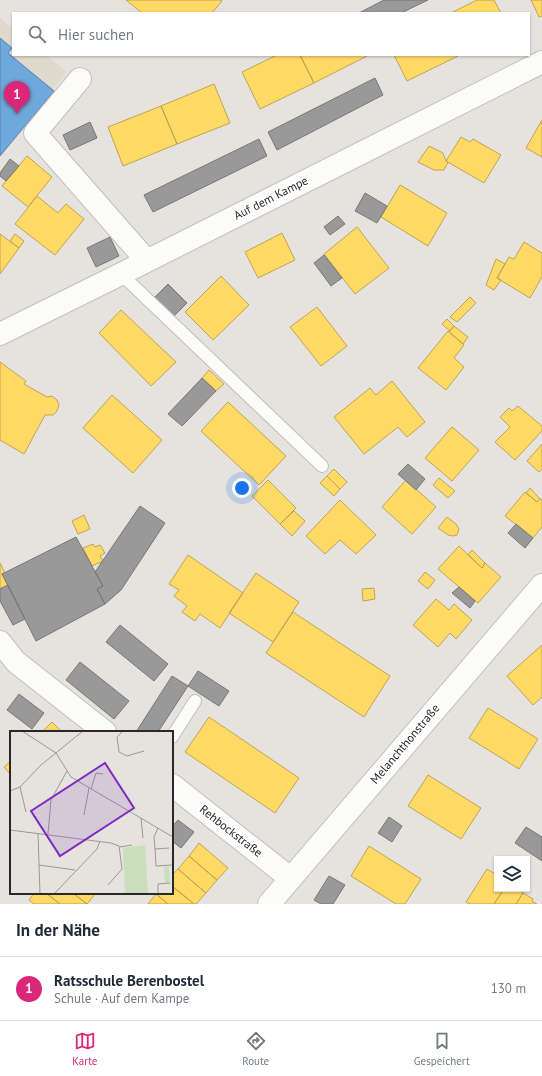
<!DOCTYPE html>
<html lang="de">
<head>
<meta charset="utf-8">
<style>
  :root { --surface:#fff; --page:#f6f6f7; --text:#1f2937; --muted:#747a83; --line:#e0e1e3; --accent:#db2777 }
  body { margin:0; font-family:"PT Sans",sans-serif; background:var(--page); color:var(--text) }
  .controls { position:absolute; right:12px; bottom:12px; display:grid; overflow:hidden; border-radius:0px; box-shadow:0 1px 3px #0004 }
  .controls button { width:36px; height:36px; display:grid; place-items:center; padding:0; border:0; border-bottom:1px solid var(--line); background:var(--surface); color:var(--text); font:20px sans-serif }
  .you { position:absolute; left:242px; top:488px; width:14px; height:14px; margin:-10px; border:3px solid #fff; border-radius:50%; background:#1a73e8; box-shadow:0 0 0 6px #1a73e833 }
  .badge { display:grid; place-items:center; width:26px; height:26px; border-radius:50%; background:var(--accent); color:#fff; font-size:13px; font-weight:700 }
  .pin { position:absolute; translate:-50% -33px; filter:drop-shadow(0 1px 2px #0008) }
  .pin::after { content:''; position:absolute; top:21px; width:14px; height:12px; background:inherit; clip-path:polygon(0 0,100% 0,50% 100%) }
  .list { margin:0; padding:0; list-style:none }
  h2 { display:flex; justify-content:space-between; align-items:center; height:52px; margin:0; padding:0 16px; font-size:17px }
  h2 small { font-size:13px; font-weight:400; color:var(--muted) }
  .list li { display:grid; grid-template-columns:26px 1fr auto; gap:12px; align-items:center; box-sizing:border-box; height:64px; padding:0 16px; border-top:1px solid var(--line) }
  .list b { display:block; font-size:15px; white-space:nowrap }
  .list p { margin:0; font-size:13px; white-space:nowrap; color:var(--muted) }
  .list em { font-size:13px; font-style:normal; color:var(--muted) }
  .icon { flex:none; width:22px; height:22px; fill:none; stroke:currentColor; stroke-width:2; stroke-linecap:round; stroke-linejoin:round }
  .map { position:relative; flex:none; width:542px; height:904px; overflow:hidden }
  .search { position:absolute; background:var(--surface); box-shadow:0 1px 3px #0004; left:12px; right:12px; top:12px; height:44px; display:flex; align-items:center; gap:10px; box-sizing:border-box; padding:0 14px; border-radius:0px; color:var(--muted); font-size:15px }
  .sheet { height:116px; background:var(--surface) }
  nav { display:flex; justify-content:space-around; align-items:center; box-sizing:border-box; height:56px; border-top:1px solid var(--line); background:var(--surface); font-size:11px; color:var(--muted) }
  nav a { display:grid; justify-items:center; gap:2px }
  nav .on { color:var(--accent) }
  .map>svg:first-child { display:block }
</style>
</head>
<body>
<div class="map">
<svg width="542" height="904" viewBox="0 0 542 904">
  <rect width="100%" height="100%" fill="#e6e3df"/>
  <path fill="#e0dace" d="M0 18 13 29V55H46L67 72 0 155Z"/>
  <path fill="#ffd966" stroke="#bea453" d="M126 0H221L222 1 212 13H142Z
    M477 0H494L501 13H451Z
    M531 0H542V16L539 17Z
    M277 55H300L314 83 260 109 242 72Z
    M300 55H367V56L314 83Z
    M394 55H458V56L407 81Z
    M214 84 230 123 177 144 161 106Z
    M161 106 177 144 123 166 108 127Z
    M542 120V157L526 148Z
    M461 137 470 142 473 139 501 155 484 183 446 161Z
    M429 146 443 153 446 161 448 162 444 170H434L418 162Z
    M27 156 52 177 28 207 2 186Z
    M400 185 447 213 428 246 381 217Z
    M37 196 58 213 66 204 84 219 55 255 15 224Z
    M357 227 389 268 355 294 324 254Z
    M282 233 295 260 258 278 245 252Z
    M0 234 19 248 0 274Z
    M15 234 24 241 19 248 10 241Z
    M524 242 542 253V277L530 298 497 278 509 257 514 259Z
    M496 259 505 264 497 278 501 280 494 290 486 285Z
    M221 276 249 305 213 340 185 312Z
    M470 297 476 303 457 322 450 317Z
    M317 307 347 346 321 366 290 327Z
    M121 310 176 362 151 386 99 333Z
    M447 319 454 326 450 331 442 324Z
    M454 326 468 337 463 344 449 332Z
    M448 331 464 345 454 358 464 367 446 390 418 368Z
    M0 362 26 381 24 384 47 397 52 396 57 400 59 405 57 411 53 415H45L24 454 0 440Z
    M209 370 224 384 216 391 202 378Z
    M392 381 425 422 407 437 398 427 364 454 334 417 370 388 376 395Z
    M112 395 162 440 133 473 83 428Z
    M228 402 286 456 259 485 201 431Z
    M518 406 542 426V431L515 460 495 442 510 427 500 417 509 408 512 411Z
    M452 427 479 450 452 481 425 458Z
    M542 444V469L539 472 527 461Z
    M334 469 347 482 340 489 327 476Z
    M327 476 340 489 334 496 320 483Z
    M439 478 455 491 448 498 433 485Z
    M268 480 296 508 280 524 252 496Z
    M406 480 436 507 412 534 382 507Z
    M530 488 540 499 537 502 526 493Z
    M525 492 537 502 540 499 542 500V527L533 538 505 516Z
    M340 500 376 535 356 554 340 540 325 554 306 536Z
    M294 511 305 521 292 536 280 524Z
    M84 515 90 529 78 534 72 521Z
    M447 517 456 524 459 529 457 535 453 536 448 535 438 528Z
    M93 544 95 547 100 545 105 553 100 556 103 561 92 566 83 548Z
    M459 546 482 568 485 563 501 577 478 603 438 569Z
    M472 550 485 563 482 568 468 555Z
    M188 555 243 593 220 628 200 614 195 621 182 612 187 606 174 596 179 590 169 584Z
    M0 563 5 573 2 574 8 585 0 589Z
    M425 572 435 580 428 589 418 581Z
    M256 573 299 602 273 642 229 613Z
    M374 588 375 599 363 601 362 589Z
    M436 599 449 610 454 604 472 620 456 639 450 633 438 647 413 625Z
    M293 612 390 676 364 717 266 653Z
    M542 645V697L533 705 507 676Z
    M488 708 538 739 519 769 469 738Z
    M209 717 299 778 275 813 185 752Z
    M52 722 62 732H42Z
    M11 761V775L4 767Z
    M428 775 481 808 461 839 408 806Z
    M199 843 228 868 217 880 189 856Z
    M369 846 421 879 405 904H396L351 876Z
    M189 856 217 880 206 893 178 869Z
    M178 869 206 893 196 904H194L172 886V875Z
    M487 869 497 875V889H504L494 904H470L466 902Z
    M172 886 194 904H168L156 894 172 893Z
    M504 889H517L523 893 516 904H494Z
    M34 893H46L60 904H34L29 900Z
    M46 893H73L87 904H60Z
    M73 893H96L87 904Z
    M523 893 533 899 532 901 537 904H516Z
    M156 894 168 904H148Z"/>
  <path fill="#6fa8dc" stroke="#5a82a6" d="M0 38 12 48 8 53 54 91 0 156Z"/>
  <path fill="#999" stroke="#777" d="M384 0H428L401 13H359Z
    M375 78 383 95 277 150 268 132Z
    M90 122 97 138 70 150 63 135Z
    M259 139 267 156 153 212 144 195Z
    M10 159 19 166 6 181 0 176V173Z
    M365 193 387 206 377 223 355 211Z
    M338 216 345 224 330 235 324 227Z
    M110 237 119 256 96 267 87 248Z
    M324 255 342 278 331 286 314 263Z
    M168 284 187 303 174 316 155 297Z
    M202 378 216 391 182 426 168 414Z
    M408 464 425 479 416 490 398 474Z
    M140 506 165 523 121 590 105 604 97 589 103 586 95 572Z
    M516 524 533 538 525 548 508 533Z
    M76 537 103 586 97 589 105 604 36 641 2 574Z
    M8 585 25 619 13 625 0 601V589Z
    M459 587 475 601 470 608 452 593Z
    M120 625 168 664 154 681 106 642Z
    M80 662 129 701 114 719 66 680Z
    M198 671 229 691 219 706 188 686Z
    M172 676 188 686 158 732H136Z
    M19 694 44 713 32 729 7 710Z
    M389 817 402 826 392 842 378 833Z
    M178 820 194 832 181 848 172 841V827Z
    M526 827 542 837V861L515 843Z
    M329 876 345 885 333 904H321L314 900Z"/>
  <g fill="none" stroke-linecap="round" stroke-linejoin="round">
    <defs>
      <path id="lane" d="M121 274 322 466
        M172 737 195 701"/>
      <path id="street" d="M80 79 35 133 147 261
        M0 334 121 274 542 62
        M0 642 16 662 105 732
        M172 785 290 878
        M269 904 542 585"/>
    </defs>
    <use href="#lane" stroke="#c0bfc0" stroke-width="14"/>
    <use href="#street" stroke="#c0bfc0" stroke-width="24"/>
    <use href="#lane" stroke="#fbfbfa" stroke-width="12"/>
    <use href="#street" stroke="#fbfbfa" stroke-width="22"/>
  </g>
  <g text-anchor="middle" stroke-width="4" stroke-linejoin="round" paint-order="stroke">
    <g font-size="12" fill="#282828" stroke="#fff">
      <text transform="translate(271 198) rotate(-27)" y="4">Auf dem Kampe</text>
      <text transform="translate(405 744) rotate(-50)" y="4">Melanchthonstraße</text>
      <text transform="translate(231 831) rotate(38)" y="4">Rehbockstraße</text>
    </g>
  </g>
  <g transform="translate(10 731)">
    <rect width="163" height="163" fill="#e6e3df"/>
    <path d="M135 114 138 163H115L113 117ZM159 135 160 151 155 152 154 136Z" fill="#cadebc"/>
    <path fill="none" stroke="#9a9896" stroke-width="1" d="M12 0 46 22 61 46 163 106M113 0 107 6 109 21 117 25 134 20M10 56 16 81M81 58 86 42 93 43M0 60 10 56 31 34 73 0M74 84 79 57M131 87 133 107M148 97 144 106 145 118 159 117M0 99 101 112 109 115 112 138 98 154M28 102 30 163M38 103 41 69 57 40M110 116 122 114M145 118 146 135 162 134M29 134 65 139M44 163 87 118 90 110M148 163V153L160 152"/>
    <path fill="#7b2cbf" fill-opacity="0.15" stroke="#7b2cbf" stroke-width="2" d="M95 32 124 77 50 125 21 80Z"/>
    <rect width="163" height="163" fill="none" stroke="#282828" stroke-width="2"/>
  </g>
</svg>
<div class="controls">
<button><svg class="icon" aria-label="layers" viewBox="0 0 24 24"><path d="M12 4l9 5-9 5-9-5zM3 14l9 5 9-5"/></svg></button>
</div>
<div class="you"></div>
<div class="pin badge" style="left:17px;top:114px">1</div>
<div class="search"><svg class="icon" aria-label="search" viewBox="0 0 24 24"><circle cx="10" cy="10" r="6"/><path d="M15 15l6 6"/></svg>Hier suchen</div>
</div>
<section class="sheet">
<h2>In der Nähe<small></small></h2>
<ul class="list">
<li><span class="badge">1</span><div><b>Ratsschule Berenbostel</b><p>Schule · Auf dem Kampe</p></div><em>130 m</em></li>
</ul>
</section>
<nav>
<a class="on"><svg class="icon" aria-label="map" viewBox="0 0 24 24"><path d="M3 6l6-2 6 2 6-2v14l-6 2-6-2-6 2zM9 4v14M15 6v14"/></svg>Karte</a>
<a><svg class="icon" aria-label="directions" viewBox="0 0 24 24"><path d="M12 3l9 9-9 9-9-9zM9 14v-3h6M13 9l2 2-2 2"/></svg>Route</a>
<a><svg class="icon" aria-label="saved" viewBox="0 0 24 24"><path d="M7 4h10v16l-5-4-5 4z"/></svg>Gespeichert</a>
</nav>
</body>
</html>
